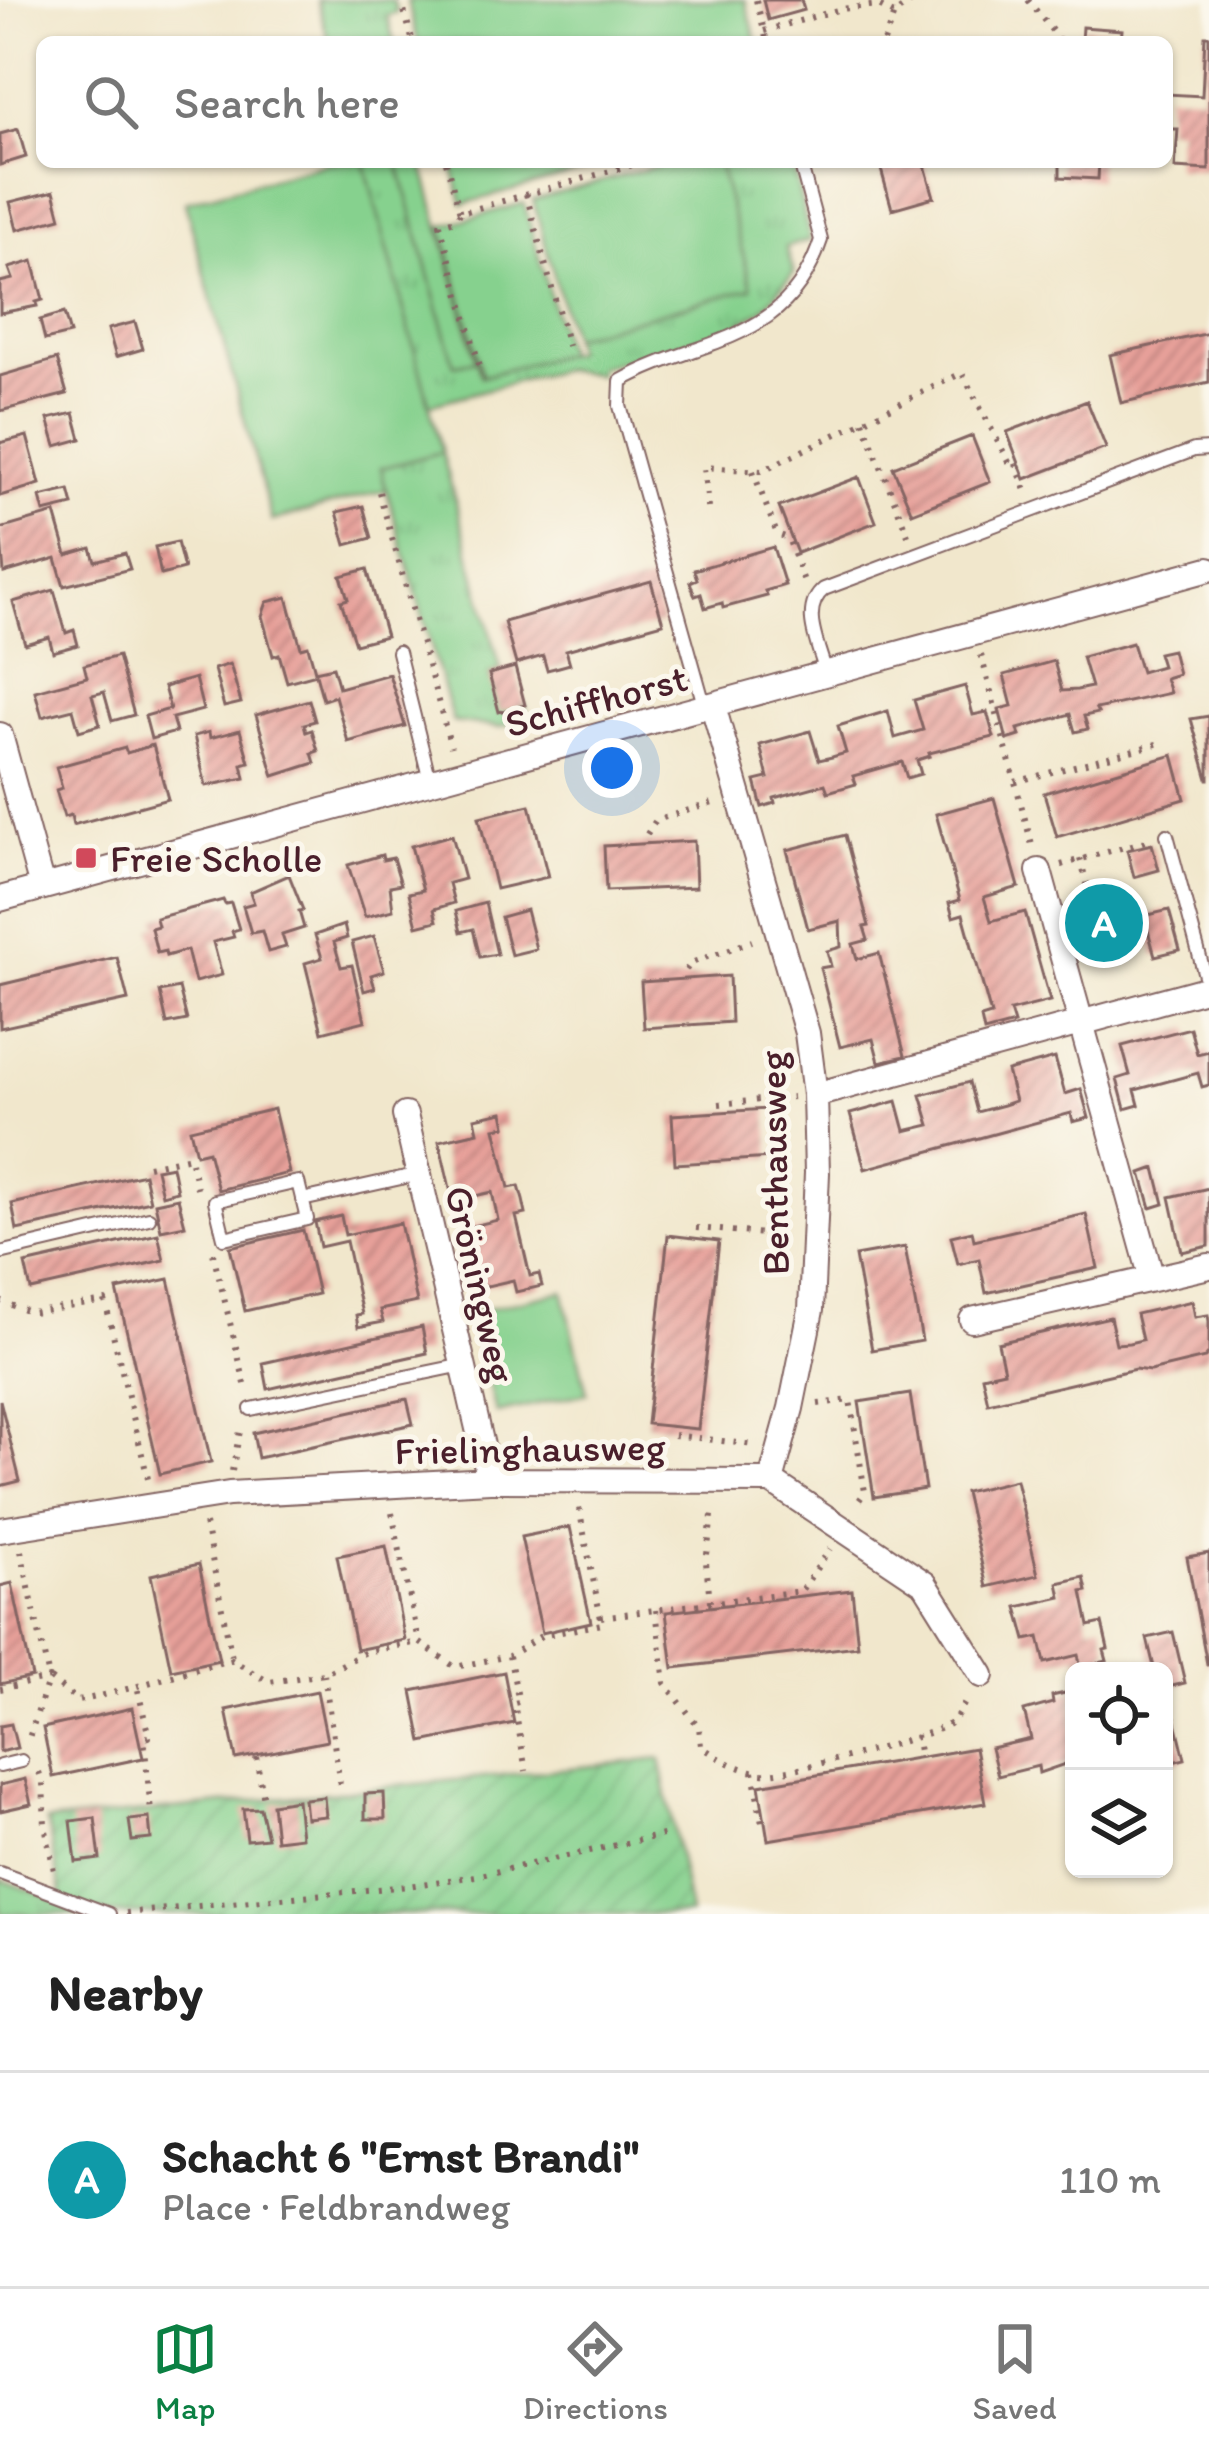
<!DOCTYPE html>
<html lang="en">
<head>
<meta charset="utf-8">
<style>
  :root { --surface:#fff; --page:#f2f2f2; --text:#222; --muted:#767676; --line:#e0e0e0; --accent:#0b8043 }
  body { margin:0; font-family:Itim,sans-serif; background:var(--page); color:var(--text) }
  .controls { position:absolute; right:36px; bottom:36px; display:grid; overflow:hidden; border-radius:18px; box-shadow:0 3px 9px #0004 }
  .controls button { width:108px; height:108px; display:grid; place-items:center; padding:0; border:0; border-bottom:3px solid var(--line); background:var(--surface); color:var(--text); font:60px sans-serif }
  .you { position:absolute; left:612px; top:768px; width:42px; height:42px; margin:-30px; border:9px solid #fff; border-radius:50%; background:#1a73e8; box-shadow:0 0 0 18px #1a73e833 }
  .badge { display:grid; place-items:center; width:78px; height:78px; border-radius:50%; background:var(--accent); color:#fff; font-size:39px; font-weight:700 }
  .pin { position:absolute; translate:-50% -50%; border:6px solid #fff; box-shadow:0 3px 12px #0006 }
  .list { margin:0; padding:0; list-style:none }
  h2 { display:flex; justify-content:space-between; align-items:center; height:156px; margin:0; padding:0 48px; font-size:51px }
  h2 small { font-size:39px; font-weight:400; color:var(--muted) }
  .list li { display:grid; grid-template-columns:78px 1fr auto; gap:36px; align-items:center; box-sizing:border-box; height:216px; padding:0 48px; border-top:3px solid var(--line) }
  .list b { display:block; font-size:45px; white-space:nowrap }
  .list p { margin:0; font-size:39px; white-space:nowrap; color:var(--muted) }
  .list em { font-size:39px; font-style:normal; color:var(--muted) }
  .icon { flex:none; width:66px; height:66px; fill:none; stroke:currentColor; stroke-width:2; stroke-linecap:round; stroke-linejoin:round }
  .map { position:relative; flex:none; width:1209px; height:1914px; overflow:hidden }
  .search { position:absolute; background:var(--surface); box-shadow:0 3px 9px #0004; left:36px; right:36px; top:36px; height:132px; display:flex; align-items:center; gap:30px; box-sizing:border-box; padding:0 42px; border-radius:18px; color:var(--muted); font-size:45px }
  .sheet { height:372px; background:var(--surface) }
  nav { display:flex; justify-content:space-around; align-items:center; box-sizing:border-box; height:168px; border-top:3px solid var(--line); background:var(--surface); font-size:33px; color:var(--muted) }
  nav a { display:grid; justify-items:center; gap:6px }
  nav .on { color:var(--accent) }
  .map>svg:first-child { display:block }
</style>
</head>
<body>
<div class="map">
<svg width="1209" height="1914" viewBox="0 0 1209 1914">
  <defs>
    <pattern id="grass-tufts" width="24" height="20" patternUnits="userSpaceOnUse" patternTransform="scale(3)"><rect width="24" height="20" fill="#86d18e"/><path d="M3 7l-1-3M5 7V3M7 7l1-3M15 17l-1-3M17 17v-4M19 17l1-3" fill="none" stroke="#75b37b"/></pattern>
    <pattern id="garden-furrows" width="10" height="10" patternUnits="userSpaceOnUse" patternTransform="scale(3)"><rect width="10" height="10" fill="#86d18e"/><path d="M-1 1l2-2M0 10L10 0M9 11l2-2" fill="none" stroke="#75b37b"/></pattern>
    <pattern id="building-hatch" width="6" height="6" patternUnits="userSpaceOnUse" patternTransform="scale(3)"><rect width="6" height="6" fill="#e7a09a"/><path d="M-1 1l2-2M0 6l6-6M5 7l2-2" fill="none" stroke="#bd827e"/></pattern>
  </defs>
  <rect width="100%" height="100%" fill="#fbf7ec"/>
  <filter id="ink" filterUnits="userSpaceOnUse"><feTurbulence type="fractalNoise" baseFrequency=".00833" numOctaves="2"/><feDisplacementMap in="SourceGraphic" scale="24" xChannelSelector="R" yChannelSelector="G"/><feConvolveMatrix kernelMatrix="1 2 1 2 8 2 1 2 1" color-interpolation-filters="sRGB"/></filter>
  <filter id="wash" filterUnits="userSpaceOnUse"><feTurbulence type="fractalNoise" baseFrequency=".004" numOctaves="4" result="noise"/><feDisplacementMap in="SourceGraphic" scale="48" xChannelSelector="R" yChannelSelector="G"/><feGaussianBlur stdDeviation="2.7" result="paint"/><feColorMatrix in="noise" values="0 0 0 0 0 0 0 0 0 0 0 0 0 0 0 0 0 1.4 0 .05"/><feComposite in="paint" operator="in"/></filter>
  <g filter="url(#wash)">
    <rect width="100%" height="100%" fill="#f1e7cc"/>
    <path fill="url(#grass-tufts)" stroke="#68785c" stroke-width="3" d="M317 0H393L397 13 387 16 394 42H329Z
      M364 162H398L454 365 476 360 481 377 574 351 571 337 751 288 718 162H792L810 240 786 247 794 273 762 310 728 331 599 367 598 375 563 369 429 405Z
      M442 452 501 670 489 674 500 711 525 705 529 718 500 727 453 722 380 468Z
      M0 1879 93 1914H0Z"/>
    <path fill="#86d18e" stroke="#68785c" stroke-width="3" d="M407 0H745L757 42H418Z
      M331 162H364L442 452 381 468 386 490 272 521 185 202Z
      M398 162H422L476 360 454 365Z
      M451 162H616L463 204Z
      M672 162H718L752 288 571 337 533 200Z
      M524 203 566 353 483 376 442 226Z
      M563 1291 587 1393 496 1413 473 1312Z"/>
    <path fill="url(#garden-furrows)" stroke="#68785c" stroke-width="3" d="M660 1759 690 1914H93L63 1902 47 1822Z"/>
    <g id="blocks">
      <path fill="url(#building-hatch)" d="M763 0H801L804 10 768 20Z
        M1082 27 1122 30 1121 42H1081Z
        M1205 36H1209V170L1175 168 1178 129H1167V94L1202 96Z
        M18 129 26 157 0 165V134Z
        M879 162H924L934 197 892 209Z
        M1060 162H1099L1098 179 1060 177Z
        M54 191 61 218 17 230 10 202Z
        M33 261 43 300 36 302 37 306 0 313V282L13 279 9 268Z
        M64 313 70 334 45 340 40 320Z
        M135 322 143 349 116 357 108 329Z
        M1209 333V382L1121 403 1110 355Z
        M57 359 67 394 0 411V376Z
        M1087 401 1106 448 1025 479 1007 432Z
        M74 413 81 439 56 446 48 419Z
        M27 436 40 484 0 496V443Z
        M972 436 990 482 912 513 893 467Z
        M859 477 876 522 797 553 779 507Z
        M69 490 73 505 44 512 40 497Z
        M363 506 372 538 346 545 337 512Z
        M55 513 67 555 91 548 95 561 125 553 130 569 64 586 56 558 4 573 0 529Z
        M177 542 184 569 161 575 155 547Z
        M773 547 785 585 765 591 767 596 723 608 722 603 705 608 701 594 695 596 690 582 697 579 694 570Z
        M367 569 386 636 355 644 341 601 348 599 341 576Z
        M651 581 663 623 566 650 570 664 559 667 547 670 543 656 516 664 504 622Z
        M54 590 66 633 74 630 78 645 53 652 49 637 25 644 13 602Z
        M287 597 301 648 308 646 315 671 333 667 339 688 389 674 405 726 348 742 335 696 323 700 316 674 287 682 279 654 273 656 262 616 267 602Z
        M1132 643 1141 672 1162 666 1158 653 1172 650 1178 674 1165 678 1170 693 1096 709 1098 713 1084 716 1088 729 1075 732 1070 714 1018 729 1020 736 1007 740 999 709 1012 706 1004 675 1054 661 1062 691 1077 690 1091 687 1082 657Z
        M118 656 134 715 112 721 104 692 92 695 100 725 79 731 73 709 42 717 35 691 87 677 84 665Z
        M230 664 241 703 224 707 214 669Z
        M515 667 525 705 499 712 489 674Z
        M195 678 203 710 172 718 176 732 151 739 145 716 170 709 164 687Z
        M965 686 973 715 987 712 994 737 929 753 930 756 917 760 921 774 907 778 902 762 853 776 856 784 828 792 825 784 774 798 775 803 762 807 755 781 768 778 760 745 810 731 819 760 832 757 846 753 838 726 888 711 895 738 923 730 914 700Z
        M309 700 315 721 304 724 306 732 312 730 318 751 312 753 315 763 274 776 256 715Z
        M1209 716V779H1208L1191 719Z
        M240 730 249 762 242 764 245 778 206 786 194 736 209 732 210 738Z
        M153 745 168 799 73 825 71 815 64 817 56 790 62 788 56 767 125 748 127 753Z
        M1173 755 1185 799 1057 837 1044 793Z
        M994 798 1019 887 984 897 991 921 1025 912 1050 1001 1010 1011 1014 1024 984 1032 981 1018 991 1015 963 914 953 917 949 903 960 900 936 814Z
        M530 805 548 877 496 889 479 817Z
        M452 835 464 879 449 883 454 903 434 909 437 921 417 926 409 893 423 890 411 846Z
        M845 835 869 926 864 927 868 940 853 944 857 959 879 953 905 1056 879 1062 873 1039 840 1047 820 968 831 966 827 951 841 947 840 921 808 929 787 850Z
        M694 841 696 887 606 891 604 846Z
        M1152 844 1159 870 1134 877 1127 850Z
        M382 855 383 860 393 858 401 884 390 886 393 910 365 917 348 865Z
        M289 875 303 910 299 911 304 928 282 935 286 947 268 952 262 931 251 933 243 906 254 903 250 892Z
        M223 900 225 904 231 903 239 929 232 931 234 937 213 942 222 975 195 982 187 950 166 956 165 951 157 953 151 928 158 926 156 918Z
        M485 903 497 954 480 957 473 929 461 932 456 911Z
        M526 910 536 949 511 955 501 917Z
        M1169 910 1180 950 1155 956 1144 916Z
        M344 925 347 938 334 942 341 967 352 965 365 1021 322 1032 305 963 322 958 315 935Z
        M374 936 384 971 371 975 375 988 364 991 352 942Z
        M117 957 128 1000 0 1028V985Z
        M729 976 731 1022 644 1028 641 982Z
        M179 988 187 1020 167 1024 160 992Z
        M1190 1028 1197 1054 1209 1051V1085L1202 1087 1198 1073 1135 1090 1139 1105 1125 1109 1117 1079 1130 1075 1122 1046Z
        M1055 1058 1065 1094 1081 1089 1089 1118 1073 1122 1071 1113 865 1169 850 1114 897 1101 905 1131 930 1125 921 1095 969 1082 977 1112 1003 1105 1015 1101 1007 1071Z
        M274 1109 289 1173 218 1190 208 1151 196 1154 190 1129Z
        M767 1109 771 1158 675 1164 672 1115Z
        M503 1112 506 1126 495 1128 509 1188 519 1186 523 1200 526 1214 516 1216 530 1276 539 1274 542 1286 516 1292 513 1280 474 1289 460 1229 498 1220 492 1192 453 1201 439 1141 478 1132 475 1118Z
        M172 1166 177 1191 162 1195 156 1169Z
        M1155 1168 1164 1204 1151 1208 1141 1173Z
        M144 1174 150 1201 17 1230 12 1204Z
        M1209 1188V1246L1182 1252 1170 1197Z
        M178 1198 185 1225 161 1230 155 1203Z
        M1086 1214 1098 1268 986 1293 979 1259 958 1264 951 1236 972 1231 974 1240Z
        M341 1216 345 1235 400 1223 417 1302 380 1310 383 1322 358 1327 356 1315 362 1314 346 1241 320 1247 315 1222Z
        M303 1230 318 1294 245 1311 230 1247Z
        M158 1234 164 1260 31 1290 25 1264Z
        M668 1235 719 1241 698 1429 647 1424Z
        M905 1247 922 1341 872 1350 855 1256Z
        M169 1279 211 1462 160 1474 117 1290Z
        M1192 1301 1195 1317 1208 1315 1209 1321V1353L1205 1358 1150 1371 1135 1369 988 1403 982 1376 1004 1371 998 1343 1110 1317 1116 1344 1129 1343 1142 1340 1136 1314Z
        M422 1327 427 1353 268 1389 263 1363Z
        M910 1394 925 1489 874 1497 859 1402Z
        M407 1399 413 1424 258 1458 253 1433Z
        M0 1400 20 1481 0 1486Z
        M1016 1480 1038 1575 987 1587 965 1492Z
        M570 1527 591 1622 542 1633 521 1537Z
        M386 1546 405 1640 356 1650 337 1556Z
        M1209 1553V1664H1207L1187 1557Z
        M199 1564 219 1660 171 1670 151 1575Z
        M1084 1577 1087 1591 1082 1592 1089 1626 1102 1623 1108 1649 1104 1650 1107 1661 1081 1667 1078 1655 1045 1663 1039 1637 1026 1640 1017 1607 1061 1597 1058 1583Z
        M12 1583 32 1677 0 1684V1586Z
        M852 1590 858 1646 673 1668 666 1612Z
        M1173 1632 1185 1683 1164 1688V1671H1155L1147 1638Z
        M504 1672 514 1723 422 1742 412 1691Z
        M317 1691 327 1741 236 1759 226 1710Z
        M1074 1691V1761L1039 1773 1038 1766 998 1776 991 1748 1031 1739 1024 1711 1053 1703 1052 1696Z
        M1169 1693 1185 1759 1164 1764V1695Z
        M132 1708 143 1758 53 1777 43 1728Z
        M11 1724 17 1748 0 1752V1726Z
        M975 1748 985 1803 768 1840 759 1785Z
        M25 1779 31 1804 0 1811V1785Z
        M384 1793 385 1819H365V1794Z
        M324 1797 326 1816 306 1818 304 1799Z
        M297 1800 301 1837 276 1840 272 1804Z
        M260 1808 267 1838 247 1840 243 1809Z
        M95 1818 100 1859 76 1862 71 1821Z
        M149 1818 151 1839 132 1841 129 1820Z"/>
    </g>
  </g>
  <g filter="url(#ink)">
    <use href="#blocks" fill-opacity="0" stroke="#846563" stroke-width="3"/>
    <g fill="none" stroke-linecap="round" stroke-linejoin="round">
      <defs>
        <path id="lane" d="M398 652 430 781
          M826 673C819 646 799 609 824 589L1194 450 1209 449
          M705 708 620 406 621 381C702 336 787 345 821 240L800 162
          M1167 835 1208 987
          M298 1182 307 1219 224 1238 215 1201Z
          M302 1200 419 1174
          M0 1253 149 1218
          M251 1409 463 1365
          M0 1766 21 1761
          M0 1873 109 1914"/>
        <path id="street" d="M713 706 807 1033 815 1095 817 1173 811 1310 791 1408 771 1481
          M0 735 42 887
          M0 899 1209 569
          M815 1095 1209 988
          M405 1115 490 1480
          M1152 1279 1209 1266
          M972 1320 1152 1279 1039 871
          M0 1530 229 1494 490 1480 771 1481 925 1584 982 1675"/>
      </defs>
      <use href="#lane" stroke="#846563" stroke-width="16"/>
      <use href="#street" stroke="#846563" stroke-width="28"/>
      <path stroke="#846563" stroke-width="6" stroke-dasharray="3 9" stroke-linecap="butt" d="M401 0 413 42
        M756 0 767 42
        M1028 0 1061 42
        M764 31 841 9 877 5 894 14
        M884 42 894 14 914 0
        M446 162 460 213 643 162
        M526 194 568 346
        M460 213 456 220 440 224 481 371
        M863 421 908 535
        M753 471 777 534 788 538 805 584
        M379 492 451 747
        M708 508 704 467 761 471 962 373 1010 464 1015 462 1027 493
        M981 655 1032 845
        M1015 782 1164 742
        M647 834 656 820 713 803
        M1080 859 1089 890 1113 887 1131 899 1136 926
        M1061 865 1146 841
        M686 970 691 963 752 941
        M719 1104 793 1097
        M148 1166 190 1157 197 1188
        M696 1228 788 1236
        M213 1253 247 1392
        M0 1301 32 1313 105 1301 149 1483
        M818 1404 850 1400 865 1492 855 1506
        M674 1435 754 1445
        M232 1471 241 1426
        M392 1513 419 1641
        M205 1524 232 1658
        M21 1551 49 1678 78 1701C131 1690 180 1672 232 1660L269 1682 324 1674 366 1652 419 1642 455 1667 509 1656 541 1636 602 1624 579 1508
        M710 1602 706 1562 713 1508
        M656 1610 665 1683 699 1727 701 1746C719 1759 738 1769 761 1773 783 1776 936 1736 952 1722 958 1717 963 1705 968 1698
        M601 1617 801 1591 830 1549
        M509 1656 519 1702 514 1703 526 1771
        M324 1674 341 1792
        M0 1689 49 1678 28 1741
        M138 1690 149 1737 144 1738 151 1813
        M916 1735 920 1757
        M256 1757 264 1800
        M753 1771 762 1823
        M39 1772 43 1783 45 1825 54 1871
        M126 1913 408 1886 476 1876 667 1834"/>
      <use href="#lane" stroke="#fff" stroke-width="12"/>
      <use href="#street" stroke="#fff" stroke-width="24"/>
    </g>
  </g>
  <rect fill="#d1495b" stroke="#fbf7ec" stroke-width="4.5" x="74" y="846" width="24" height="24" rx="6"/>
  <g text-anchor="middle" stroke-width="10" stroke-linejoin="round" paint-order="stroke">
    <g font-size="39" fill="#4a1f2b" stroke="#fbf7ec">
      <text transform="translate(596 700) rotate(-15)" y="14">Schiffhorst</text>
      <text transform="translate(773 1163) rotate(-91)" y="14">Benthausweg</text>
      <text transform="translate(481 1284) rotate(77)" y="14">Gröningweg</text>
      <text transform="translate(530 1448) rotate(-1)" y="14">Frielinghausweg</text>
    </g>
    <g font-size="39" fill="#4a1f2b" stroke="#fbf7ec" text-anchor="start">
      <text x="110" y="872">Freie Scholle</text>
    </g>
  </g>
</svg>
<div class="controls">
<button><svg class="icon" aria-label="locate" viewBox="0 0 24 24"><circle cx="12" cy="12" r="6"/><path d="M12 2v4M12 18v4M2 12h4M18 12h4"/></svg></button>
<button><svg class="icon" aria-label="layers" viewBox="0 0 24 24"><path d="M12 4l9 5-9 5-9-5zM3 14l9 5 9-5"/></svg></button>
</div>
<div class="you"></div>
<div class="pin badge" style="left:1104px;top:923px;background:#0f9aa8">A</div>
<div class="search"><svg class="icon" aria-label="search" viewBox="0 0 24 24"><circle cx="10" cy="10" r="6"/><path d="M15 15l6 6"/></svg>Search here</div>
</div>
<section class="sheet">
<h2>Nearby<small></small></h2>
<ul class="list">
<li><span class="badge" style="background:#0f9aa8">A</span><div><b>Schacht 6 &quot;Ernst Brandi&quot;</b><p>Place · Feldbrandweg</p></div><em>110 m</em></li>
</ul>
</section>
<nav>
<a class="on"><svg class="icon" aria-label="map" viewBox="0 0 24 24"><path d="M3 6l6-2 6 2 6-2v14l-6 2-6-2-6 2zM9 4v14M15 6v14"/></svg>Map</a>
<a><svg class="icon" aria-label="directions" viewBox="0 0 24 24"><path d="M12 3l9 9-9 9-9-9zM9 14v-3h6M13 9l2 2-2 2"/></svg>Directions</a>
<a><svg class="icon" aria-label="saved" viewBox="0 0 24 24"><path d="M7 4h10v16l-5-4-5 4z"/></svg>Saved</a>
</nav>
</body>
</html>
